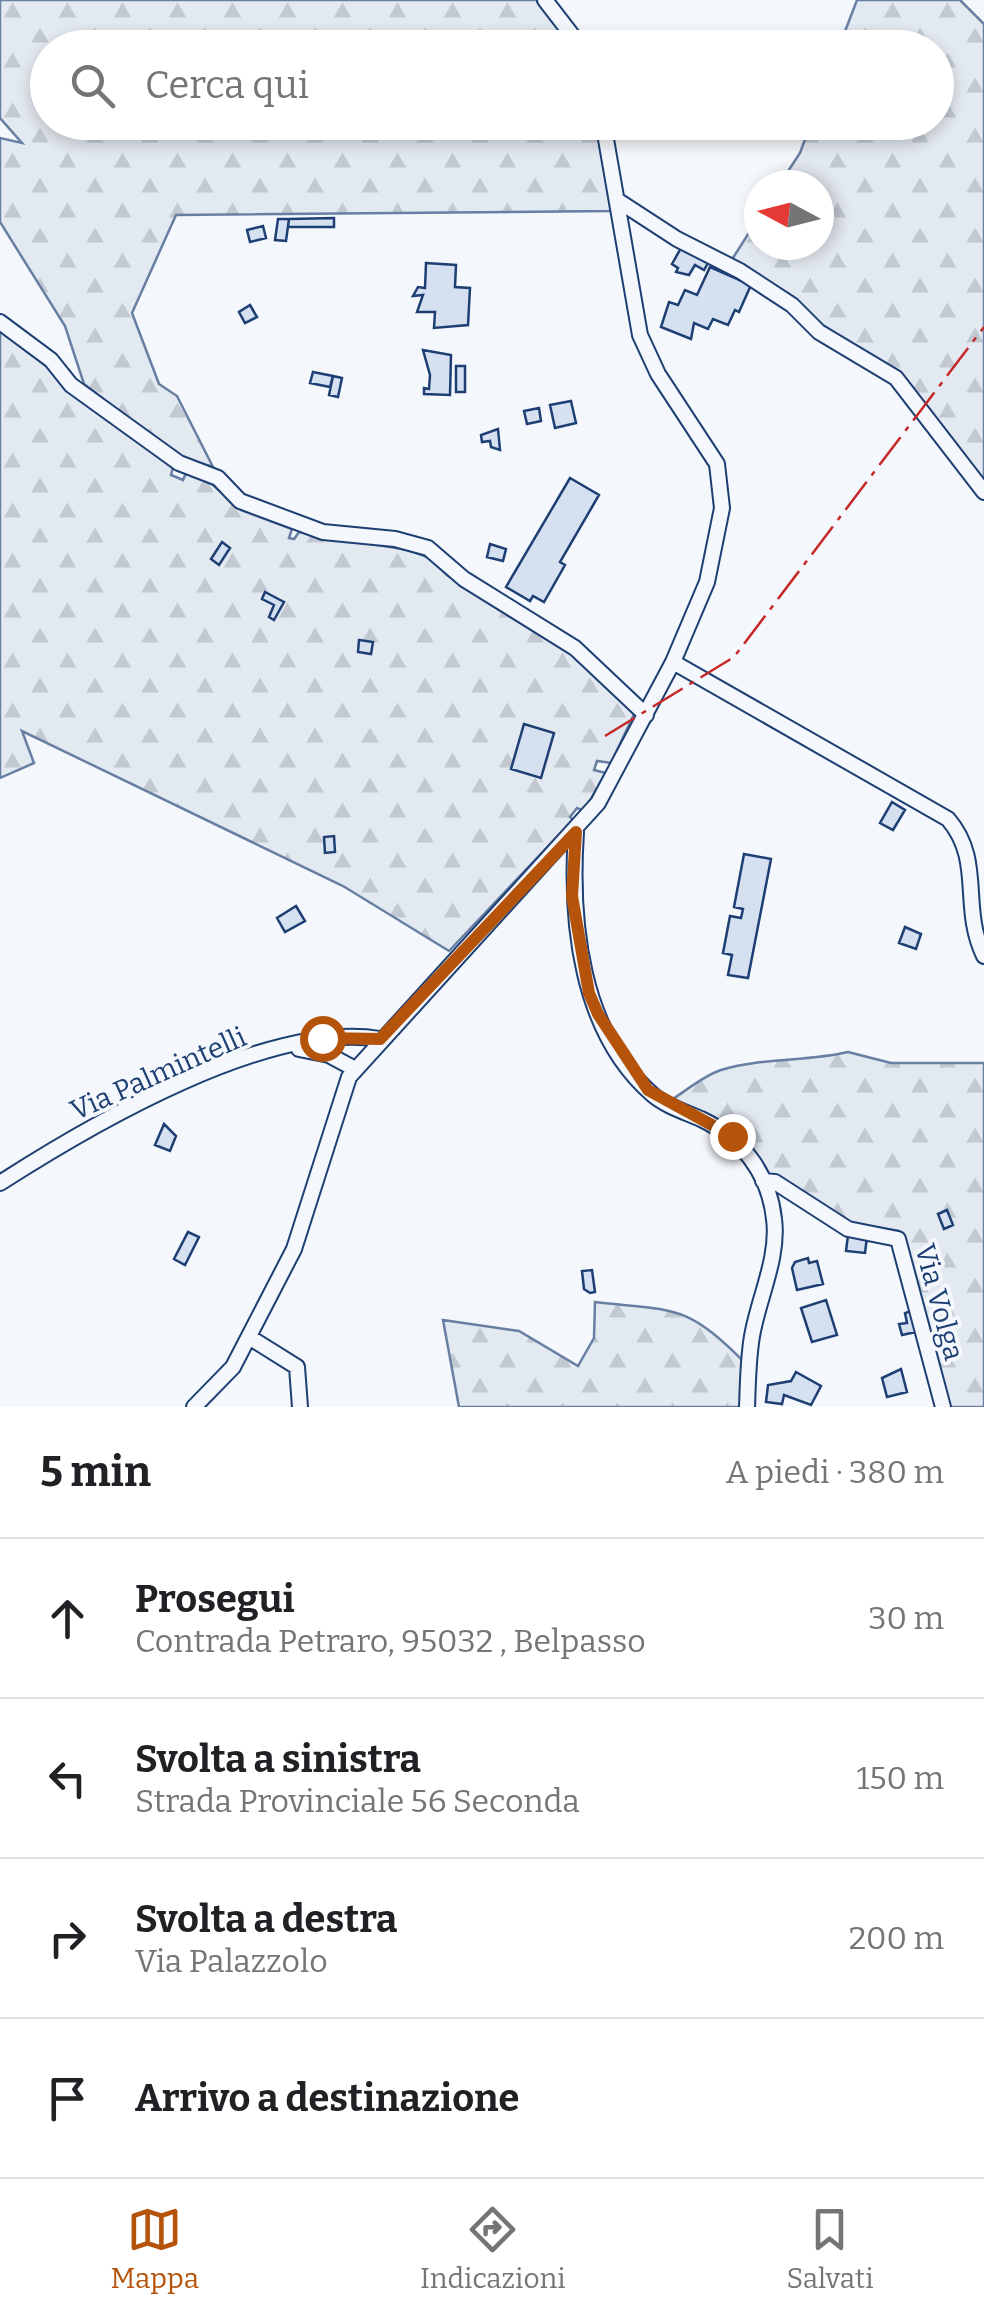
<!DOCTYPE html>
<html lang="it">
<head>
<meta charset="utf-8">
<style>
  :root { --surface:#fff; --page:#f6f6f6; --text:#202124; --muted:#757577; --line:#e0e0e0; --accent:#b45309 }
  body { margin:0; font-family:Bitter,serif; background:var(--page); color:var(--text) }
  .compass { position:absolute; left:744px; top:170px; width:90px; height:90px; border-radius:50%; background:var(--surface); box-shadow:0 5px 15px #0003; rotate:277deg }
  .stop { position:absolute; width:30px; height:30px; margin:-22px; border:8px solid #b45309; border-radius:50%; background:#fff }
  .stop.end { background:#b45309; border-color:#fff; box-shadow:0 2px 10px #0008 }
  .list { margin:0; padding:0; list-style:none }
  h2 { display:flex; justify-content:space-between; align-items:center; height:130px; margin:0; padding:0 40px; font-size:42px }
  h2 small { font-size:32px; font-weight:400; color:var(--muted) }
  .list li { display:grid; grid-template-columns:65px 1fr auto; gap:30px; align-items:center; box-sizing:border-box; height:160px; padding:0 40px; border-top:2px solid var(--line) }
  .list b { display:block; font-size:38px; white-space:nowrap }
  .list p { margin:0; font-size:32px; white-space:nowrap; color:var(--muted) }
  .list em { font-size:32px; font-style:normal; color:var(--muted) }
  .icon { flex:none; width:55px; height:55px; fill:none; stroke:currentColor; stroke-width:2; stroke-linecap:round; stroke-linejoin:round }
  .map { position:relative; flex:none; width:984px; height:1407px; overflow:hidden }
  .search { position:absolute; background:var(--surface); box-shadow:0 5px 15px #0003; left:30px; right:30px; top:30px; height:110px; display:flex; align-items:center; gap:25px; box-sizing:border-box; padding:0 35px; border-radius:55px; color:var(--muted); font-size:38px }
  .sheet { height:770px; background:var(--surface) }
  nav { display:flex; justify-content:space-around; align-items:center; box-sizing:border-box; height:140px; border-top:2px solid var(--line); background:var(--surface); font-size:28px; color:var(--muted) }
  nav a { display:grid; justify-items:center; gap:5px }
  nav .on { color:var(--accent) }
  .map>svg:first-child { display:block }
</style>
</head>
<body>
<div class="map">
<svg width="984" height="1407" viewBox="0 0 984 1407">
  <defs>
    <pattern id="forest-firs" width="22" height="20" patternUnits="userSpaceOnUse" patternTransform="scale(2.5)"><rect width="22" height="20" fill="#e3e9f0"/><path d="M5 1l3.5 6h-7zM16 11l3.5 6h-7z" fill="#c2c9d1"/></pattern>
  </defs>
  <rect width="100%" height="100%" fill="#f4f7fb"/>
  <path fill="url(#forest-firs)" stroke="#687fa3" stroke-width="2.5" d="M0 0H536L574 47 48 48V122L596 123 611 211 176 215 132 313 159 384 177 396 213 467 177 456 84 384 65 326 0 222V138L22 143 0 118Z
    M857 0H960L984 24V483L900 375 819 325 731 261 759 217V245H819V185H779L800 153 811 123 936 122V48L839 47Z
    M0 326 173 468 171 475 183 480 186 473 212 484 241 510 292 529 289 538 294 539 299 532 408 550 430 558 447 575 567 650 635 712 611 763 597 761 594 770 606 773 584 811 577 808 570 817 573 820 449 951 343 886 22 731 34 763 0 778Z
    M848 1052 891 1063H984V1407H949L904 1236 899 1231 850 1223 764 1173 741 1134 673 1099C688 1089 705 1075 721 1070 764 1057 806 1062 848 1052Z
    M595 1302C673 1311 687 1303 744 1362L741 1407H459L443 1320 519 1331 578 1366 594 1338Z"/>
  <path fill="#d5e0f0" stroke="#1d3f73" stroke-width="2.5" d="M334 218V227H288L289 219Z
    M278 219H289L286 241 275 240Z
    M263 226 266 238 250 242 247 230Z
    M681 248 708 263 704 270 695 265 689 275 676 272 678 268 672 264Z
    M426 263 456 265 455 287 470 288 468 325 434 328 435 312H417L423 295 413 296 418 287 425 288Z
    M710 267 751 285 739 312 735 310 728 325 713 319 708 329 694 323 691 339 661 327 669 302 678 305 685 290 697 295Z
    M250 305 257 317 245 323 239 312Z
    M423 350 451 355 450 395 424 394V388L429 389 430 375Z
    M456 366H465V392H456Z
    M313 372 333 376 330 387 310 383Z
    M333 376 342 378 338 397 329 395Z
    M571 401 576 423 555 428 550 405Z
    M539 408 541 421 527 424 524 411Z
    M498 429 500 450 491 447 490 441 482 442 481 435Z
    M570 478 599 495 560 562 565 565 544 602 533 596 530 601 506 587Z
    M222 542 230 548 219 565 211 559Z
    M490 544 506 549 503 561 487 557Z
    M265 592 284 602 274 620 269 617 274 605 262 599Z
    M359 640 373 642 371 654 358 652Z
    M524 724 554 733 541 778 511 769Z
    M892 802 905 810 893 830 880 823Z
    M334 836 335 852 325 853 324 837Z
    M744 854 771 859 748 978 728 975 732 955 723 953 730 916 741 918 743 909 734 907Z
    M296 906 305 921 285 932 277 918Z
    M905 927 921 934 916 949 899 943Z
    M164 1124 176 1136 170 1151 155 1145Z
    M947 1210 953 1225 944 1229 938 1214Z
    M188 1232 199 1237 185 1265 174 1259Z
    M848 1235 867 1237 865 1253 846 1251Z
    M808 1258 809 1263 817 1261 823 1284 797 1290 792 1268 795 1262Z
    M592 1270 595 1292 590 1293 584 1289 582 1271Z
    M826 1300 837 1335 812 1342 801 1308Z
    M911 1311 916 1332 902 1335 899 1324 907 1323 905 1313Z
    M901 1369 907 1392 887 1397 882 1378Z
    M796 1372 821 1386 811 1405 784 1395 782 1404 766 1402 768 1385 791 1381Z"/>
  <g fill="none" stroke-linecap="round" stroke-linejoin="round">
    <defs>
      <path id="minor" d="M545 0 582 48
        M617 200 677 239 740 271 792 305 819 332 896 378 984 492
        M0 322 51 360 71 385 179 463 218 478 240 501 323 532 395 539 428 548 464 579 575 648 646 715
        M673 662 948 819C984 861 960 906 984 956
        M576 832C570 921 580 1032 653 1095 666 1106 685 1112 701 1119 741 1138 769 1172 774 1219 779 1256 760 1295 753 1331 748 1354 748 1383 747 1407
        M299 1049 329 1055 355 1069
        M763 1181 775 1182 848 1229 898 1239 943 1407
        M0 1183C92 1124 269 1020 380 1039
        M249 1337 297 1367 300 1407
        M194 1407 233 1367 294 1249 349 1077 598 803 673 662 707 582 722 508 717 464 658 374 640 335 603 122"/>
    </defs>
    <use href="#minor" stroke="#1d3f73" stroke-width="18"/>
    <use href="#minor" stroke="#f4f7fb" stroke-width="14"/>
    <path stroke="#c62828" stroke-width="2.5" stroke-dasharray="35 8 5 8" stroke-linecap="butt" d="M605 736 734 657 984 327"/>
  </g>
  <g fill="none" stroke-linecap="round" stroke-linejoin="round">
    <path stroke="#b45309" stroke-width="12" d="M322 1038 380 1039 576 832 572 896 589 993 598 1014 648 1090 732 1136"/>
  </g>
  <g text-anchor="middle" stroke-width="8" stroke-linejoin="round" paint-order="stroke">
    <g font-size="28" fill="#1d3f73" stroke="#f4f7fb">
      <text transform="translate(158 1073) rotate(-24)" y="10">Via Palmintelli</text>
      <text transform="translate(940 1302) rotate(75)" y="10">Via Volga</text>
    </g>
  </g>
</svg>
<svg class="compass" viewBox="-18 -18 36 36"><path d="M0-13l5 13h-10z" fill="#e53935"/><path d="M0 13l5-13h-10z" fill="#757577"/></svg>
<div class="stop" style="left:322px;top:1038px"></div>
<div class="stop end" style="left:732px;top:1136px"></div>
<div class="search"><svg class="icon" aria-label="search" viewBox="0 0 24 24"><circle cx="10" cy="10" r="6"/><path d="M15 15l6 6"/></svg>Cerca qui</div>
</div>
<section class="sheet">
<h2>5 min<small>A piedi · 380 m</small></h2>
<ul class="list">
<li><svg class="icon" aria-label="ahead" viewBox="0 0 24 24"><path d="M12 20V5M6 11l6-6 6 6"/></svg><div><b>Prosegui</b><p>Contrada Petraro, 95032 , Belpasso</p></div><em>30 m</em></li>
<li><svg class="icon" aria-label="left" viewBox="0 0 24 24"><path d="M17 20v-9H6M10 6l-5 5 5 5"/></svg><div><b>Svolta a sinistra</b><p>Strada Provinciale 56 Seconda</p></div><em>150 m</em></li>
<li><svg class="icon" aria-label="right" viewBox="0 0 24 24"><path d="M7 20v-9h11M14 6l5 5-5 5"/></svg><div><b>Svolta a destra</b><p>Via Palazzolo</p></div><em>200 m</em></li>
<li><svg class="icon" aria-label="arrive" viewBox="0 0 24 24"><path d="M6 21V4h12l-3 4 3 4H6"/></svg><div><b>Arrivo a destinazione</b></div></li>
</ul>
</section>
<nav>
<a class="on"><svg class="icon" aria-label="map" viewBox="0 0 24 24"><path d="M3 6l6-2 6 2 6-2v14l-6 2-6-2-6 2zM9 4v14M15 6v14"/></svg>Mappa</a>
<a><svg class="icon" aria-label="directions" viewBox="0 0 24 24"><path d="M12 3l9 9-9 9-9-9zM9 14v-3h6M13 9l2 2-2 2"/></svg>Indicazioni</a>
<a><svg class="icon" aria-label="saved" viewBox="0 0 24 24"><path d="M7 4h10v16l-5-4-5 4z"/></svg>Salvati</a>
</nav>
</body>
</html>
